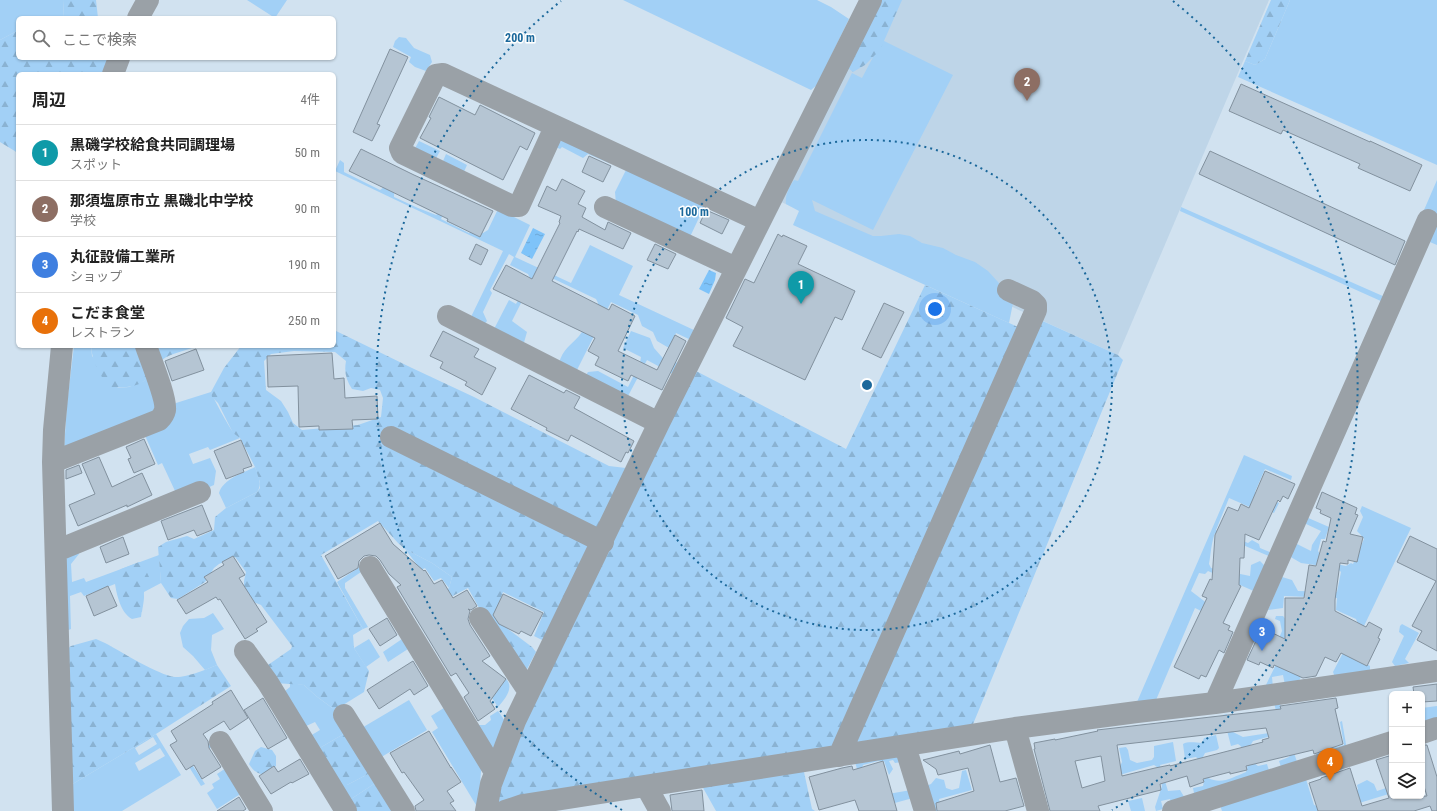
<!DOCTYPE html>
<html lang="ja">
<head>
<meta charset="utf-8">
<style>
  :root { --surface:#fff; --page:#f6f6f6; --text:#222; --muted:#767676; --line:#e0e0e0; --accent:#0b8043 }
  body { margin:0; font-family:"Roboto Condensed","Noto Sans JP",sans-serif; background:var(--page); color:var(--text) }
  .controls { position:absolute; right:12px; bottom:12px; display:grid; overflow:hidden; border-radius:6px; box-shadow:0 1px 3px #0004 }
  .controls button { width:36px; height:36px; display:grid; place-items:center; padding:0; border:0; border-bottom:1px solid var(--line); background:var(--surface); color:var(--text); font:20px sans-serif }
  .you { position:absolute; left:935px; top:309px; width:14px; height:14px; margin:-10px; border:3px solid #fff; border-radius:50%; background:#1a73e8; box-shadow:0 0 0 6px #1a73e833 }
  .badge { display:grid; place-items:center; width:26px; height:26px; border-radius:50%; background:var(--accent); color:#fff; font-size:13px; font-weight:700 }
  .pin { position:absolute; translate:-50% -33px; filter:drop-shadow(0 1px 2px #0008) }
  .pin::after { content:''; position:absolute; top:21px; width:14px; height:12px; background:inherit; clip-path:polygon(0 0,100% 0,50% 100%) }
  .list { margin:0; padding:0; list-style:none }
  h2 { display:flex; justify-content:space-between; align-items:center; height:52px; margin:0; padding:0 16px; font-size:17px }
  h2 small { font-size:13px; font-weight:400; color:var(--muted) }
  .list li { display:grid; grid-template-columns:26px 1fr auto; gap:12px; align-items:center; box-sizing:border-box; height:56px; padding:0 16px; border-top:1px solid var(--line) }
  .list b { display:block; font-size:15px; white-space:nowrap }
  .list p { margin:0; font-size:13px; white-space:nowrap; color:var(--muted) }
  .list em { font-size:13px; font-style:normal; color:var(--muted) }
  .icon { flex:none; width:22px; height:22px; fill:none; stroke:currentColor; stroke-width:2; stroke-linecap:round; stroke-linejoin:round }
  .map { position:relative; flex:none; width:1437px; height:811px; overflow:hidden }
  .search { position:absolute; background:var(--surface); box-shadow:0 1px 3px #0004; left:16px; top:16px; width:320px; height:44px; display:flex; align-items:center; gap:10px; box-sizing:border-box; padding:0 14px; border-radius:6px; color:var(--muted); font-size:15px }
  .panel { position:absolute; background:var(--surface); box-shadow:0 1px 3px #0004; left:16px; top:72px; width:320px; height:276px; border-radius:6px }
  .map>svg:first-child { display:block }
</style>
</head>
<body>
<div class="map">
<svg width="1437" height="811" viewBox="0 0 1437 811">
  <defs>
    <pattern id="forest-firs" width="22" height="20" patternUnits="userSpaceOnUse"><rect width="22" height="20" fill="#a2d0f6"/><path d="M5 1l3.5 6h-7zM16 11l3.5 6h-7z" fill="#8ab2d2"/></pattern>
    <pattern id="water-ripples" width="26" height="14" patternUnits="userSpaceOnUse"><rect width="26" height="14" fill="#7ec3f9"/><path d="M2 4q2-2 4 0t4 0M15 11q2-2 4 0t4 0" fill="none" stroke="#6ca7d5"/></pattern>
  </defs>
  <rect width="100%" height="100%" fill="#d1e2f0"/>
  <path fill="#bed5e8" d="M878 0H1269L1118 355 779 201Z"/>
  <path fill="#a2d0f6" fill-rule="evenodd" d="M0 0H64L63 18H18V32H15L0 40Z
    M247 0H287L275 18Z
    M623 0H817L831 7 849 19 817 85 811 90Z
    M1290 0H1437V165L1238 77 1245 61 1255 65 1265 59Z
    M399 37 406 38 414 48 430 55 432 62 426 71 415 67 409 62 411 57 393 47 395 41Z
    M882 40 953 75 873 230 812 200 815 211 873 236H881L899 234 910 236 922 243 943 248 956 255 975 262 988 271 998 282 1013 303 1009 323 793 225 799 211 786 204C785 195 789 187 794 180L798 181 852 73 862 78Z
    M565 140 610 161 609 163 588 154 583 158 562 147 560 149 556 147 558 142Z
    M419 141 440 151 434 162 413 152Z
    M446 154 467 165 462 176 441 166Z
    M340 160 344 163V172L380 190 387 185 394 190V197L418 208 436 215 441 211 444 212 441 219 469 233 473 229 483 233 488 230 498 209 530 225 515 257 571 283 590 245 633 266 619 295 696 331 691 340 676 333 669 348 657 341 653 332 642 326 638 315 611 302 576 372 559 363C563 349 570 346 579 336 587 326 593 314 598 303L596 299 537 271 512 321 527 332 523 346 493 331 509 300 516 304 530 278 528 274 510 265 514 257 509 254 490 290 492 293 483 312 487 321 483 326 470 319 503 251 335 171Z
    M627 168 705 205 689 239 616 204 615 192Z
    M1437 180V245L1425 240 1432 218 1424 210Z
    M1181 207 1385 297 1383 302 1180 211Z
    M631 331 650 338 654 348 668 364 674 360 678 364 673 374 647 360 627 398 585 377 588 372 598 371 628 387 640 363 641 357 623 348Z
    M74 346H91L92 356 118 388 129 387 144 381 150 372 159 413 64 450 67 404Z
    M211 392C212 396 229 427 233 432 235 434 238 436 240 438L210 450 208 447 189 454 193 464 210 458 216 471 214 485 207 488 176 493 162 463 158 465 143 431 176 403Z
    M1244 455 1292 476 1291 480 1265 469 1255 492 1279 503 1274 513 1270 511 1268 515 1229 498 1216 530 1248 543 1252 540 1259 544 1260 548 1272 553 1271 557 1215 533C1211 544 1211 553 1209 564L1211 568 1250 576 1251 565 1260 561 1266 567 1256 592 1208 571 1205 574 1199 573 1191 591 1208 604 1209 609 1225 619 1224 622 1195 608 1156 700 1137 702Z
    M255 467C258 475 263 484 257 492L226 508 219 493C223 479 243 473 255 467Z
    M1362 506 1411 528 1352 651 1358 659 1370 666V672L1335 677 1333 672 1358 624 1356 619 1336 610 1337 598 1284 596 1283 608 1268 610 1282 577 1292 580 1298 591 1337 592 1341 572 1337 568 1301 563 1289 556 1295 543 1311 551 1312 545 1321 531 1304 523 1306 517 1329 527 1325 539H1321L1318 551C1324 563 1333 563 1346 566L1351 563 1353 564 1364 539 1360 534 1357 531 1363 517 1360 511Z
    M405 549 432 563 452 577 449 588 441 578 434 581 425 568 421 570Z
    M78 550 79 554 71 564 72 582 84 578 86 582 159 555 161 583 144 592 141 617 132 619C121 613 117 596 115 584L84 596 81 592 70 596 71 629 66 631 65 562 69 553Z
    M364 564 361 572 345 583V588L368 627 363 629 337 582Z
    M213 613 224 629 212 635 211 650 217 665 205 670 193 656 183 647 180 633 183 626 189 619 204 618Z
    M1276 616H1283L1288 622H1325L1284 646 1277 643 1282 631 1280 621 1275 619Z
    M1402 624 1419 633 1405 659 1409 663 1395 666 1392 662 1404 636 1399 632 1400 626Z
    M369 639 380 657 366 667 354 648Z
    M402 639 411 647 388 662 383 652Z
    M1316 645 1298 683 1285 685 1283 675 1272 677 1273 688 1264 689 1284 648Z
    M478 677 498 690 506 679C515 688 504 700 498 707Z
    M290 683 304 685 316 696 335 710 347 732 318 749 310 736 320 730 315 722 304 727 285 691 290 687Z
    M409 700 427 730 378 759 360 729Z
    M1274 703H1280L1283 719 1298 765 1282 770 1279 761 1289 757 1291 754 1282 733 1253 741 1250 746 1254 763 1258 766 1267 764 1270 774 1195 798 1193 788 1203 786C1206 777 1203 764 1196 757L1185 759 1183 744C1189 741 1196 743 1202 743L1204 738 1216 735 1219 748 1217 750 1205 753 1203 757 1208 778C1222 785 1233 777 1246 772 1250 764 1246 749 1238 744L1231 746 1223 715 1227 714 1231 731 1243 737 1269 733 1279 722Z
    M447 706 484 762C477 775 484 795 476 805L432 732 438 728 431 716Z
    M1437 706V721L1422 726V708Z
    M498 711 505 721 493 750 476 725H485L491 720 490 716Z
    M1342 721 1347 750 1315 755 1319 751 1344 745 1340 722Z
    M156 734 181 775 122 811H72L71 785ZM153 737 157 744 139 755 135 748ZM160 748 165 756 139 771 135 763Z
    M1173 742 1176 761 1160 765 1168 791 1180 790 1186 800 1172 805 1170 799 1161 801 1163 809 1156 811 1155 807 1162 786 1157 767 1154 765 1116 776 1122 762 1119 748 1126 747 1128 750 1130 760 1137 763 1152 760 1154 757V746Z
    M209 743 212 747C204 752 194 756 193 766L205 784 201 786 184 759Z
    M897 755 901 762 895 763 893 760 889 761 893 769 889 775 884 761H878L863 765 861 771 871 797 911 790 913 798 869 810 855 762Z
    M226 768 242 793 217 809 207 793 214 788 212 784 220 779 217 774Z
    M966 770 972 790 939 799 942 811H933L926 786 931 784 936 778 944 780 946 788 952 790 959 788 962 771Z
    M372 772 377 782 348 801 338 785H347Z
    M1305 776 1314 805 1317 806 1355 792 1358 789 1357 785 1367 780 1374 784 1377 791 1392 786V793L1333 811H1222L1219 802Z
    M1142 798 1145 811H1131L1128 801Z"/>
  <path fill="url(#forest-firs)" fill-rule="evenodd" d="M64 0H96L98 18H63Z
    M874 0H902L880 50 865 65 853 72 843 64Z
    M1271 0H1290L1265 59 1255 65 1245 61Z
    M15 32H18V58H105L109 64 106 74H18V153L0 142V40Z
    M925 285 1029 332 1036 318 1118 355 1123 360 971 729 801 758 812 809 815 811H716L702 786 510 803 496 802 493 795 556 647 534 636 544 612 503 592 495 614 504 626 532 647 536 652 525 673 483 615 468 588 445 600 441 595 449 588 452 577 432 563 405 549 398 543 378 521 321 555 363 629 353 635 354 648 369 671 364 692 335 710 316 696 304 685 275 683 268 665 291 649 292 646 261 605 251 601 244 592V581L246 572 235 557 219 564 214 568 205 582 178 599 171 598 161 583 158 547 166 542 187 536 194 539 214 530 215 517 226 508 257 492 260 488V482L255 467 240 438 233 433 218 403 212 397 211 392 224 368 241 346H334V330L412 368 474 397 609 466 626 468 696 371 846 449ZM294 351 335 352 346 361C344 372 346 380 352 389L363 391 371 388 380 390 383 398 381 417 358 425 302 430 293 423 288 412 281 401 266 390 264 361 271 354Z
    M91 346H197C186 351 171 353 162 360 154 365 150 377 144 381 135 388 119 388 108 387 100 374 92 362 91 346Z
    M139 562 143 564 149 577 146 584 142 588C146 595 143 604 142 612 122 618 120 584 119 571L121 569Z
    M96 639 105 643C122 652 158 675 175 677 185 678 208 669 217 665L231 686 156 734 71 785 65 651 71 646Z
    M347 732 372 772 347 785H338L318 749Z
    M261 747 272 750 276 756V766C266 777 257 777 249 764L255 751Z
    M377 782 400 811H351L348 801Z"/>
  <path fill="url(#water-ripples)" d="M533 228 545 234 532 259 521 253Z
    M709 270 716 273 715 280 709 294 699 289Z"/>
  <path fill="#b5c5d3" stroke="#82919e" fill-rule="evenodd" d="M390 49 408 57 377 124 380 125 372 141 353 132Z
    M1241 84 1370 142V141L1422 165 1410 191 1358 168 1360 164 1283 130 1281 134 1229 111Z
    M439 97 475 115 480 105 535 133 527 150 520 146 503 180 420 138 431 118 429 117Z
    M361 149 414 175 493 211 480 237 447 221 448 219 349 171Z
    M1210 151 1405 241 1395 265 1199 174Z
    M589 156 611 166 603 182 582 172Z
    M562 179 585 191 578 204 586 208 582 217 605 230 608 222 631 233 623 249 579 229 578 232 577 231 552 281 609 310 612 304 635 316 618 351 657 370 675 335 686 341 662 390 631 375 628 381 595 365 599 357 588 351 595 338 493 289 506 265 532 279 560 223 559 222 561 216 538 206 547 186 556 191Z
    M706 210 729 220 722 234 700 223Z
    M778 234 782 237 783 235 807 246 798 264 855 291 842 320 835 317 805 380 733 346 743 327 726 318 745 279 754 283Z
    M476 244 488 250 481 265 469 259Z
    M655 244 676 254 668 269 647 260Z
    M884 303 904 312 881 358 862 349Z
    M443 331 479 349 474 357 496 368 482 395 465 385 467 382 440 368 443 362 430 356Z
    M196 349 204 370 172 381 165 361Z
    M332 353 334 379 344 378 345 398 377 396 378 419 352 420 353 429 319 430V426L299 427 298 386 268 387 267 356Z
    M529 375 564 393 566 390 580 397 574 408 634 441 628 453 626 452 621 462 571 435 568 441 546 430 547 428 511 409Z
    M144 439 155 464 134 473 128 459 131 458 126 447Z
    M241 440 252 466 243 469 244 472 226 479 214 451Z
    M99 457 112 487 142 473 152 495 127 507V505L78 526 69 505 95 494 82 464Z
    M79 465 82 473 66 479V470Z
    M1265 471 1295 484 1288 499 1283 496 1280 502 1278 500 1259 540 1245 534 1244 558H1240L1239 585 1241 586 1223 623 1230 626 1228 630 1233 632 1224 653 1219 650 1206 677 1201 675 1199 679 1174 667 1207 598 1202 596 1210 579 1212 580 1215 535 1228 507 1238 511 1241 504 1249 508Z
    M1322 492 1357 508 1355 514 1358 515 1350 534 1363 537 1357 562 1348 560V564L1340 563 1335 600V611L1366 627 1369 622 1382 629 1378 638 1380 639 1367 666 1341 653 1336 662 1325 657 1316 676 1303 678 1274 665 1273 668 1260 662 1259 665 1247 660 1262 628 1285 639V598H1304L1309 565 1316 566 1323 541 1326 542 1331 518 1320 513 1321 510 1316 508Z
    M202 505 212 530 197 536 194 530 168 540 161 521Z
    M380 523 393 544 424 571 425 570 434 584 442 580 453 598 467 590 477 606 471 610 468 609 470 611 468 619 470 625 490 656 482 661 506 679 490 701 495 709 478 721 464 697 469 693 456 673 451 676 397 587 401 585 389 574 380 560 376 556 369 555 364 556 359 561 358 568 338 579 325 556Z
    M1410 536 1437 549V651L1417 640 1422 631 1412 626 1436 581 1397 562Z
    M123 537 129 554 106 563 100 547Z
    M233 556 245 575 239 578 267 622 256 629 258 631 245 639 220 599 218 600 216 597 186 614 177 600 208 582 204 577 224 565 222 562Z
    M108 586 117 606 94 616 86 596Z
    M503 594 543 613 531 636 521 631 519 634 499 624 493 615Z
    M387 618 397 635 380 646 369 629Z
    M413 661 428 686 414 695 410 689 379 709 367 690Z
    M1437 684V701L1422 702V694H1414L1413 687Z
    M231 690 248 718 230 730 224 721 203 734 208 741 209 748 221 767 202 779 194 765 186 770 170 745 177 741 171 731 213 704 212 702Z
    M263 698 287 738 268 749 244 710Z
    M1336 698 1338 708 1335 709 1343 744 1314 754 1313 750 1246 766 1247 770 1230 774V772L1203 779 1204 782 1190 787 1187 776 1160 784 1161 790 1098 806 1100 811H1050L1034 749H1035L1034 743 1055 739V740L1098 731 1097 730 1281 709 1280 706ZM1266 728 1269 738 1262 740 1263 742 1170 766V765L1155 768 1122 776 1117 745ZM1101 756 1105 781 1082 788 1075 761Z
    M429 731 451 768V767L461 782 447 791 454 801 450 803 456 811H416L415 806 424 800 404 772 402 773 390 753Z
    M990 745 1000 782 1016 778 1024 806 1005 811H937L936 803 974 791 968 768 938 775 936 769 923 760 959 751 960 754Z
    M1422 745H1427L1437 777V811H1432L1430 806 1414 811H1318L1309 783 1321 779V778L1350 768 1362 806 1389 798 1376 760 1392 755V797L1427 796 1422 780Z
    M300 759 309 774 292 783 291 782 271 794 259 776 274 766 278 772Z
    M883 761 897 811H859L855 800 819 810 809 777 842 768 852 766 853 770Z
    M702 790 704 811H672L670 795Z
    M239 797 246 809 243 811H217Z"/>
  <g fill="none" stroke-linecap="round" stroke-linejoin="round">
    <path stroke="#9aa1a7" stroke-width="22" d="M138 18 148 0
      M113 74 119 58
      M555 127 519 206H512L402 153 400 148 436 75 443 74 760 221
      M605 207 736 268
      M448 316 659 423
      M62 346 54 430 53 462 63 811
      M391 437 603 542
      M53 462 159 420C162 417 164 415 165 410 167 399 150 358 146 346
      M56 551 200 492
      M370 567 495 772
      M480 618 529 692
      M245 651 268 683 346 811
      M1215 703 1428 220
      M344 715 404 811
      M1015 728 1038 811
      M1422 733 1437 728
      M220 742 262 811
      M905 746 925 811
      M839 756 1036 310V305L1032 301 1008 290
      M646 786 660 811
      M486 811 491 784 515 721 659 423 871 0
      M505 811 523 805 1015 728 1137 712 1215 703 1437 671
      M1173 811 1392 742"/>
  </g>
  <g fill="none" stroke="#1b689b" stroke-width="2" stroke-dasharray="2 4">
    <circle cx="867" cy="385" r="245"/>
    <path d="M622 810A491 491 0 0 1 561 1M1173 1A491 491 0 0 1 1112 810"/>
  </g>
  <circle cx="867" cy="385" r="6" fill="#1b689b" stroke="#fff" stroke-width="2"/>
  <g font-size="12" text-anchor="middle" font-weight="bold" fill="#1b689b" stroke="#fff" stroke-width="3" stroke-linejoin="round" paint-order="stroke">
    <text x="520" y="42">200 m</text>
    <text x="694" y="216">100 m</text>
  </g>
</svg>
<div class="controls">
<button>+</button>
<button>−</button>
<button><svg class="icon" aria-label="layers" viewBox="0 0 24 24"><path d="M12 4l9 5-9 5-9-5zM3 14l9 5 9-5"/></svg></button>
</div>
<div class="you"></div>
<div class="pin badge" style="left:801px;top:304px;background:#0f9aa8">1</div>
<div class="pin badge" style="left:1027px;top:101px;background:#8d6e63">2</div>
<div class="pin badge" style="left:1262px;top:651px;background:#3f7fe0">3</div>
<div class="pin badge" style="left:1330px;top:781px;background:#e8710a">4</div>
<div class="search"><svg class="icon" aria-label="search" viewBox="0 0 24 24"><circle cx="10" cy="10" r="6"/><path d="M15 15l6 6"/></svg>ここで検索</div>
<section class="panel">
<h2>周辺<small>4件</small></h2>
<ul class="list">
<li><span class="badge" style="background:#0f9aa8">1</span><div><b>黒磯学校給食共同調理場</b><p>スポット</p></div><em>50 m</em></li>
<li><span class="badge" style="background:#8d6e63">2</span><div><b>那須塩原市立 黒磯北中学校</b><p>学校</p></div><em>90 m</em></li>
<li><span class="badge" style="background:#3f7fe0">3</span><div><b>丸征設備工業所</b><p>ショップ</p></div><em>190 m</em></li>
<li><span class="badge" style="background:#e8710a">4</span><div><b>こだま食堂</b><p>レストラン</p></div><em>250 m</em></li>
</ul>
</section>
</div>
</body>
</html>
